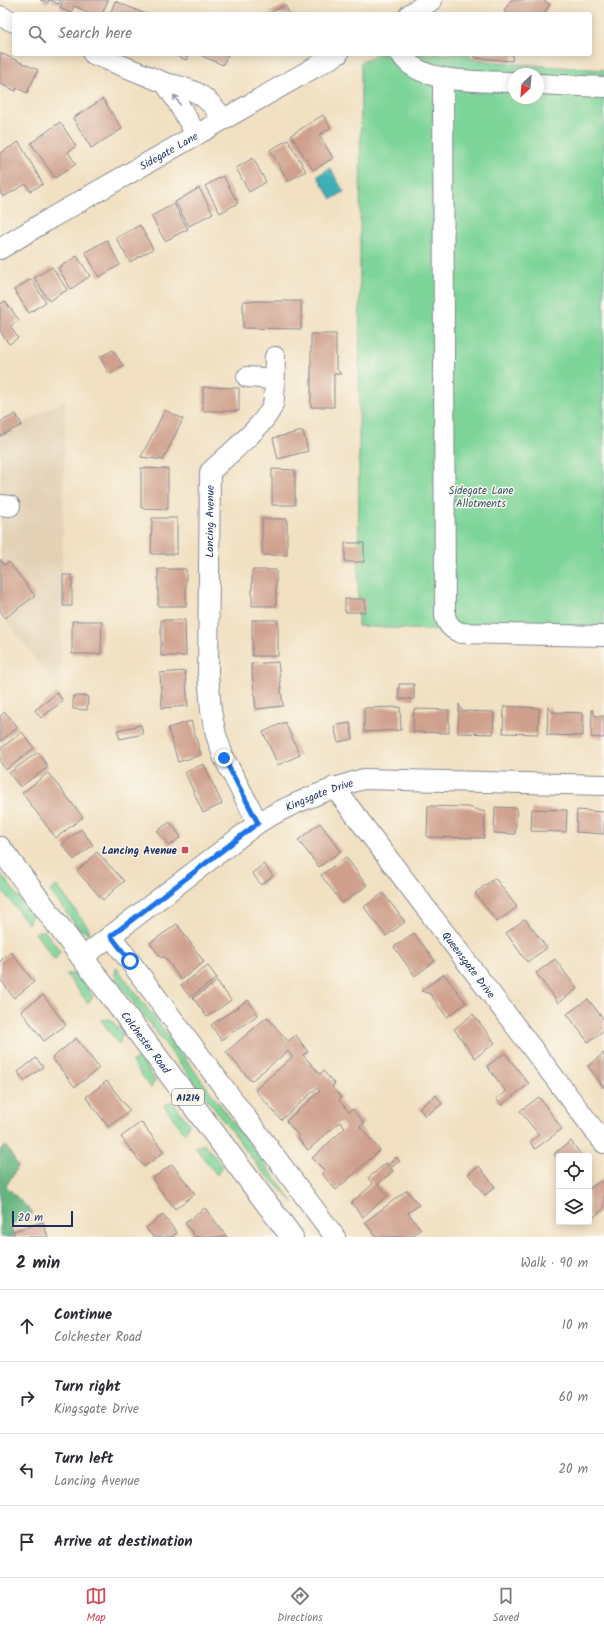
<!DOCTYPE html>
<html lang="en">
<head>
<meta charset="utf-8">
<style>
  :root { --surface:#fff; --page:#f7f7f7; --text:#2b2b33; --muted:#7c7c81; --line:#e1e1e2; --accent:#d1495b }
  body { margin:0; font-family:Kalam,sans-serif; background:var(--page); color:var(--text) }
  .controls { position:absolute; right:12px; bottom:12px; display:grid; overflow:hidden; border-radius:4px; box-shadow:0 2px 10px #0003 }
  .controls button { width:36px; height:36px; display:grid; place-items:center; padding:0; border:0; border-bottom:1px solid var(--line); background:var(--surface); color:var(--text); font:20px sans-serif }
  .compass { position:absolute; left:508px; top:68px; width:36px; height:36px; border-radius:50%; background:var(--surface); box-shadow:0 2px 10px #0003; rotate:206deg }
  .scale { position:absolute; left:12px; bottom:10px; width:61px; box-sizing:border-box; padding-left:4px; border:2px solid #1b2f5e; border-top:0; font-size:11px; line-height:14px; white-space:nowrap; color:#1b2f5e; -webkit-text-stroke:3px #fbf7ec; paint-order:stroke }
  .stop { position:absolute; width:12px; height:12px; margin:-9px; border:3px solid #1a73e8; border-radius:50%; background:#fff }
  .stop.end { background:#1a73e8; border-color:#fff; box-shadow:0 1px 4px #0008 }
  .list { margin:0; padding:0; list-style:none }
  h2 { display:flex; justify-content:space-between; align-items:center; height:52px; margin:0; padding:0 16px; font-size:17px }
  h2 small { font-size:13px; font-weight:400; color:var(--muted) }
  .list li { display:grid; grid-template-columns:26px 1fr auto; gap:12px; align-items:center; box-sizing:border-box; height:72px; padding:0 16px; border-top:1px solid var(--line) }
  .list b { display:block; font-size:15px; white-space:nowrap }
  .list p { margin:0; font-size:13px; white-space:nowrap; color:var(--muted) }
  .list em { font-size:13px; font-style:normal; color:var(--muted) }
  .icon { flex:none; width:22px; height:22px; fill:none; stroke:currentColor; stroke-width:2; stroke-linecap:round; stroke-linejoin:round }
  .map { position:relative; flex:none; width:604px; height:1237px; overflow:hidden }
  .search { position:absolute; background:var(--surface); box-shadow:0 2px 10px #0003; left:12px; right:12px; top:12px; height:44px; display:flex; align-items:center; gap:10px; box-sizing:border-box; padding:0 14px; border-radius:4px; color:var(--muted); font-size:15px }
  .sheet { height:340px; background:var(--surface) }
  nav { display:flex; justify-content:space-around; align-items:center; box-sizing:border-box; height:56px; border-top:1px solid var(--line); background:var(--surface); font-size:11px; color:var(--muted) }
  nav a { display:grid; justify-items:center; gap:2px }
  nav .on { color:var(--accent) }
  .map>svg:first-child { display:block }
</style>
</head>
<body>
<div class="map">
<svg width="604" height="1237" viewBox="0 0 604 1237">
  <rect width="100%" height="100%" fill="#fbf7ec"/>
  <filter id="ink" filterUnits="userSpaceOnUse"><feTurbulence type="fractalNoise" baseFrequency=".025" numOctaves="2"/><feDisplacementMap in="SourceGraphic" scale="8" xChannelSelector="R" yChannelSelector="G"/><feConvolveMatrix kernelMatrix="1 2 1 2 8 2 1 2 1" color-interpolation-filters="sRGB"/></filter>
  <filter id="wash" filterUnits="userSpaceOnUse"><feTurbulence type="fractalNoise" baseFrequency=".012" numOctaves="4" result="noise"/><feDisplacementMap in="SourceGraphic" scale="16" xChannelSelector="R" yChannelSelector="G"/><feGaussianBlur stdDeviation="0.9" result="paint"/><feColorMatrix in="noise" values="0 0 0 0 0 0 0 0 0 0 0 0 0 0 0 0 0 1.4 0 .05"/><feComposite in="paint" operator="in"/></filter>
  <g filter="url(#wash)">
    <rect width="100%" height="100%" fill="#f1e0c1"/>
    <path fill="#e3d1b6" d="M65 400 60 692 0 612V435Z"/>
    <path fill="#7dd498" stroke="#4c827b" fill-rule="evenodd" d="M377 54H470L472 59 514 64 604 70V640L358 626 361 62ZM514 74H538V98H514Z
      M0 873 32 915 28 924 0 887Z
      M57 886 89 929V933L79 929 50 891Z
      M44 930 60 951 55 960 35 933Z
      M116 967 294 1203 261 1170 116 979 115 975Z
      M66 974H77L93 996 88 1003Z
      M111 1019 122 1034 119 1045 101 1020Z
      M139 1058 155 1080 151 1088 132 1062Z
      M172 1101 189 1124 185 1133 164 1106Z
      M205 1144 222 1167 217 1175 195 1147Z"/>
    <path fill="#66b680" stroke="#40726f" d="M6 1146 18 1166 6 1186 33 1213 10 1225 14 1237H0V1150Z"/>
    <path fill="#3eafb5" stroke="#2c6f8a" d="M330 168 344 192 332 199 317 176Z"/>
    <g id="blocks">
      <path fill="#cfa08d" d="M40 0H61L59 4 49 0 48 3Z
        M63 0H108L102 14H87L88 12 74 6 71 13 60 8Z
        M511 0H542L550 4 544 14H509L504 11Z
        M115 1 146 14H110Z
        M285 5 290 14H268Z
        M0 53 38 70 27 93 17 88 16 91 0 84Z
        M172 54H189L186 60Z
        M203 54H228L223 65 202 56Z
        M475 54H513L512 61 475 58Z
        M103 99 122 129 91 148 73 118Z
        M323 115 331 128 319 135 333 158 313 170 291 135Z
        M60 122 76 146 68 152 76 164 55 178 31 143Z
        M288 140 306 171 288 181 270 150Z
        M19 142 43 184 30 191 26 184 3 197 0 192V153Z
        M253 158 266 182 249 192 236 168Z
        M223 176 238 203 220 213 205 186Z
        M199 188 213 213 189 226 175 202Z
        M174 204 188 229 165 241 151 216Z
        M140 225 153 249 130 262 116 238Z
        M107 240 120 265 99 277 85 252Z
        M77 256 90 276 71 289 58 268Z
        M52 267 67 290 49 301 34 278Z
        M31 279 46 302 29 313 14 290Z
        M5 301 19 320 10 326 18 338 9 344 0 331V304Z
        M243 301H301V329L243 328Z
        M311 334H336V368L341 374H334V407H311Z
        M113 350 123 366 109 374 100 357Z
        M203 387 239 388V411H203Z
        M165 410 183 419 163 460 141 457Z
        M16 414 22 425 0 436V422Z
        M303 431 308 451 278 459 273 438Z
        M141 468 168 469V509L141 508Z
        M272 469 295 470V505H272Z
        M152 518H177V554H151Z
        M262 519H287V555H262Z
        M345 543H364V562H345Z
        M0 559 4 565 9 562 35 596 5 618 0 611Z
        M158 569H186V606H158Z
        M252 570H276V606H252Z
        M63 575H72V606H63Z
        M345 599H365V612H345Z
        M161 620H185L186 656H161Z
        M252 620H278V656H252Z
        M72 621H102L101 654H72Z
        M278 662 283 706 256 709 251 664Z
        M185 671 188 706 162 708 160 673Z
        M399 684H414V699H399Z
        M57 693 63 701 41 718 35 710Z
        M73 696H88L87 710 73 709Z
        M459 704 462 711 494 712 493 734 458 733Z
        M548 705 552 712 583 713V736L547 735Z
        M504 706 539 708 538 734 503 733Z
        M400 707 401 730 364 732V708Z
        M414 709 449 710V733L413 732Z
        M592 709 595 716H604V738L591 737Z
        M5 712 18 727 0 742V716Z
        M191 721 201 755 178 762 168 728Z
        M285 722 300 755 278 765 263 732Z
        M350 723 353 739 338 742 334 726Z
        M141 725 143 734 120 739 117 730Z
        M22 732 34 748 6 770 0 762V749Z
        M38 752 48 767 20 787 9 773Z
        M204 764 222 804 203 813 185 772Z
        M48 773 83 817 56 838 22 793Z
        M428 806 468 807 485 812 484 838 427 837Z
        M495 807 517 808 515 834 494 833Z
        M532 809 567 810 566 832 531 831Z
        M577 810 604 812V834L576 832Z
        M170 822 181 837 169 846 157 831Z
        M320 823 341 851 319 867 298 840Z
        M81 829 93 845 74 860 62 844Z
        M97 852 124 881 103 900 77 871Z
        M346 857 367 886 342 903 321 875Z
        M264 864 273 876 261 885 252 873Z
        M495 878 517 907 497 922 475 893Z
        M383 893 405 922 386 936 364 907Z
        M525 919 547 948 527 962 506 933Z
        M177 924 204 962 181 980 164 956 161 958 150 943Z
        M414 933 435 961 415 976 394 947Z
        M11 952 34 982 14 998 0 979V961Z
        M555 959 577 989 558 1003 536 973Z
        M208 966 217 978 190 997 181 985Z
        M444 974 466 1003 447 1017 430 994 421 991Z
        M217 981 231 1000 207 1017 193 998Z
        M43 995 66 1025 44 1041 21 1011Z
        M588 999 604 1020V1030L588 1042 567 1014Z
        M248 1000 258 1015 221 1040 211 1025Z
        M473 1014 495 1043 475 1058 454 1029Z
        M267 1017 288 1041 296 1035 308 1052 303 1055 320 1074 323 1071 335 1084 332 1087 341 1097 339 1100 349 1112 352 1109 364 1123 360 1127 380 1150 336 1190 322 1174 325 1171 312 1158 345 1128 340 1122 308 1150 297 1137 299 1136 286 1121 320 1091 317 1088 281 1120 255 1090 292 1057 288 1051 251 1081 226 1052Z
        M76 1038 99 1068 75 1087 52 1058Z
        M505 1053 529 1084 501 1105 496 1099 506 1092 487 1066Z
        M604 1053V1088L588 1066Z
        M36 1058 43 1067 24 1081 18 1072Z
        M107 1081 130 1111 108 1127 86 1097Z
        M436 1095 442 1104 425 1116 419 1108Z
        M539 1097 562 1129 535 1149 530 1142 539 1135 520 1111Z
        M141 1122 164 1152 144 1167 121 1137Z
        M571 1141 582 1156H559V1162L554 1154Z
        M396 1157 400 1161 392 1167 389 1164Z
        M386 1163 393 1171 378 1184 388 1195 363 1217 351 1203 373 1184 368 1178Z
        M172 1164 195 1194 175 1209 152 1179Z
        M479 1166 495 1187 485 1195 468 1174Z
        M602 1180 604 1183V1209L592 1218 589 1213V1189Z
        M407 1190 419 1205 408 1213 421 1229 411 1237H376L365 1222Z
        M205 1208 227 1237H195L185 1223Z
        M163 1215 177 1233 171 1237H153L146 1228Z
        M43 1222 48 1237H15L13 1231Z"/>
    </g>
  </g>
  <g filter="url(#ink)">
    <use href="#blocks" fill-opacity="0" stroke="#868890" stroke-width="1"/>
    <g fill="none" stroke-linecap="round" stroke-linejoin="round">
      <defs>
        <g id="minor">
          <path d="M410 14 432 0"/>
          <path d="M0 16 14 22"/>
          <path d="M93 54 165 83"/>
          <path d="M401 54C419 85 482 81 514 82"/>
          <path d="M443 79 445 616C448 626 452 629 461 633L604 636"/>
          <path d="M538 84 604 87"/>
          <path d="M196 134 175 98 165 83C193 88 207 95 223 119"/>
          <path id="s1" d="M0 249 51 218 338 54"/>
          <path d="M247 377 274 379"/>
          <path d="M0 505 10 506"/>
          <path id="s2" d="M334 787 604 1143"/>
          <path id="s3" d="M258 823 224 758 216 735 211 711 208 674 210 472C225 457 268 423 273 404 276 391 274 371 275 357"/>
          <path d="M111 936 335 1237"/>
          <path id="s4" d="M83 957 258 823C291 803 326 790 363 779L604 785"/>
        </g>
        <g id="major">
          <path id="s5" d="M0 848 292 1237"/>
        </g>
      </defs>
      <use href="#minor" stroke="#868890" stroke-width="22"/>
      <use href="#major" stroke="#868890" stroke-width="24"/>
      <use href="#minor" stroke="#fff" stroke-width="20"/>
      <use href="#major" stroke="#fff" stroke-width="22"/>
    </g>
    <defs><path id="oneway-shaft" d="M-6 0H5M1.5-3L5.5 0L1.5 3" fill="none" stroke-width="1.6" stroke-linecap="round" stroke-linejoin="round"/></defs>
    <use stroke="#8d97ae" href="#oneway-shaft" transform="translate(177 100) rotate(-123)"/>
  </g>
  <g fill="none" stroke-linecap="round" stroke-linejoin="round" filter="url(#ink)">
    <path stroke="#1a73e8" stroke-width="5" d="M130 961 111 936 258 823 224 758"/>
  </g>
  <rect fill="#d1495b" stroke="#fbf7ec" stroke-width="1.5" x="181" y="846" width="8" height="8" rx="2"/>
  <g text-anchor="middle" stroke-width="3" stroke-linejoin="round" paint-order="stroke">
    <rect fill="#fbf7ec" stroke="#5e6b89" stroke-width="1" x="172" y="1089" width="32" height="16" rx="3"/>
    <g font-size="10" font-weight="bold" fill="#1b2f5e">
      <text x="188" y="1101">A1214</text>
    </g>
    <g font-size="11" fill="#1b2f5e" stroke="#fbf7ec">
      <text dy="4" stroke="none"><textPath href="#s1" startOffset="195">Sidegate Lane</textPath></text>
      <text dy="4" stroke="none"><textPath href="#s3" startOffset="312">Lancing Avenue</textPath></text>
      <text dy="4" stroke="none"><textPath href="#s4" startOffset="288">Kingsgate Drive</textPath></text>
      <text dy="4" stroke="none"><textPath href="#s2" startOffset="223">Queensgate Drive</textPath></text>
      <text dy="4" stroke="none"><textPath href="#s5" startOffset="243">Colchester Road</textPath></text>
    </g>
    <g font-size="11" fill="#34586c" stroke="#fbf7ec">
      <text x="481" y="494">Sidegate Lane<tspan x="481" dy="13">Allotments</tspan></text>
    </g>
    <g font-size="11" font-weight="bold" fill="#1b2f5e" stroke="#fbf7ec" text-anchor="end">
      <text x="177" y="854">Lancing Avenue</text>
    </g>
  </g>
</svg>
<div class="controls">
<button><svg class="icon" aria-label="locate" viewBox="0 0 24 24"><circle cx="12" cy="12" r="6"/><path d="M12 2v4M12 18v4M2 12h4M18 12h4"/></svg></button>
<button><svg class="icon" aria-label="layers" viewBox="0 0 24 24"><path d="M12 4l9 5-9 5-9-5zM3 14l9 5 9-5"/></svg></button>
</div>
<svg class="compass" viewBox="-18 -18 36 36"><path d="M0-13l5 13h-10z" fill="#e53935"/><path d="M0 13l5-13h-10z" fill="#7c7c81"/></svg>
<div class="scale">20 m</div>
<div class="stop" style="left:130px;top:961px"></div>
<div class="stop end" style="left:224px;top:758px"></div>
<div class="search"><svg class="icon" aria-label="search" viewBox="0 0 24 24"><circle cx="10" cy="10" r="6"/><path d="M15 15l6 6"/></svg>Search here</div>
</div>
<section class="sheet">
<h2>2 min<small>Walk · 90 m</small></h2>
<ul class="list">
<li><svg class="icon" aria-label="ahead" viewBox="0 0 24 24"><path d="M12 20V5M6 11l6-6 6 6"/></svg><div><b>Continue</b><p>Colchester Road</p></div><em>10 m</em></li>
<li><svg class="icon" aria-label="right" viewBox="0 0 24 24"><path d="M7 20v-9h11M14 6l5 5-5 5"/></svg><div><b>Turn right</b><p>Kingsgate Drive</p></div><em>60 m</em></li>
<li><svg class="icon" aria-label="left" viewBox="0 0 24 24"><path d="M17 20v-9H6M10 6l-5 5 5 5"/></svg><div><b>Turn left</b><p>Lancing Avenue</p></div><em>20 m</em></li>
<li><svg class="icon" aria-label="arrive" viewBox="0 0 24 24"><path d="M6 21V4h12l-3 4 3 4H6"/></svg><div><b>Arrive at destination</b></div></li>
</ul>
</section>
<nav>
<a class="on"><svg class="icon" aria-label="map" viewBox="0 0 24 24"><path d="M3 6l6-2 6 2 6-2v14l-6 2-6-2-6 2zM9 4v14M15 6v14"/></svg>Map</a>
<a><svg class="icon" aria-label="directions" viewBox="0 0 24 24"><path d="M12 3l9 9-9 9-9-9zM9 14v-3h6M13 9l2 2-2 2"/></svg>Directions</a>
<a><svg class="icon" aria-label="saved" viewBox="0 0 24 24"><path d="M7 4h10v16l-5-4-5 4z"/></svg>Saved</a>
</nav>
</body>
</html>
